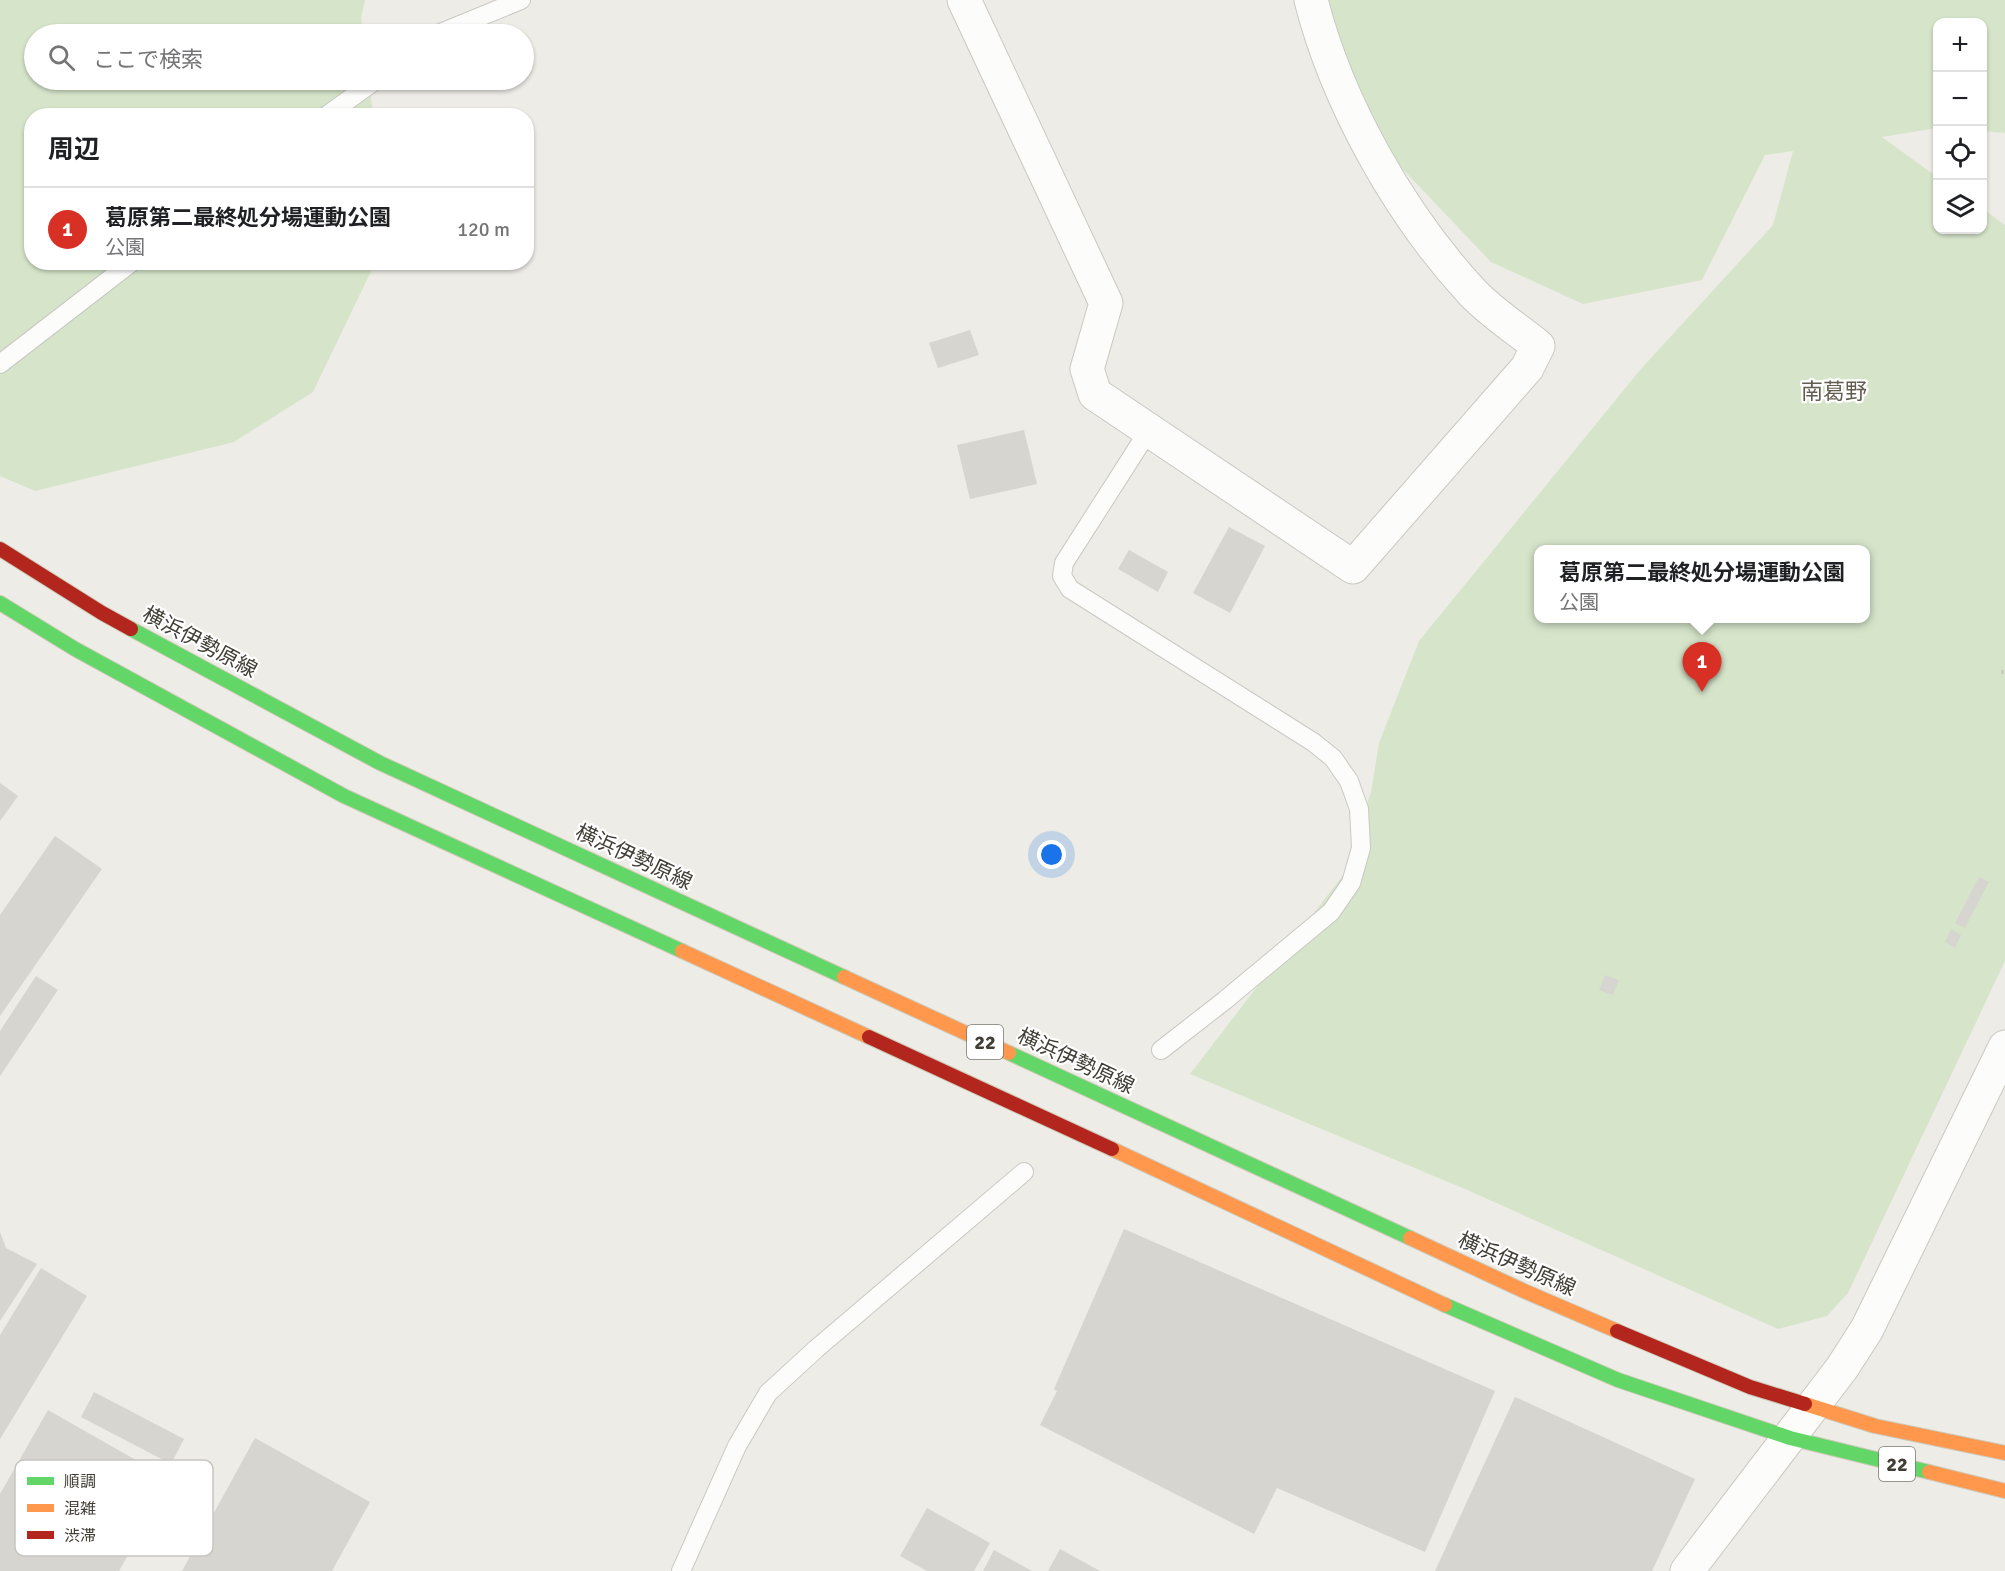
<!DOCTYPE html>
<html lang="ja">
<head>
<meta charset="utf-8">
<style>
  :root { --surface:#fff; --page:#f6f6f6; --text:#202124; --muted:#757577; --line:#e0e0e0; --accent:#d93025 }
  body { margin:0; font-family:Signika,"Noto Sans JP",sans-serif; background:var(--page); color:var(--text) }
  .controls { position:absolute; right:18px; top:18px; display:grid; overflow:hidden; border-radius:12px; box-shadow:0 2px 4px #0004 }
  .controls button { width:54px; height:54px; display:grid; place-items:center; padding:0; border:0; border-bottom:2px solid var(--line); background:var(--surface); color:var(--text); font:30px sans-serif }
  .you { position:absolute; left:1052px; top:855px; width:21px; height:21px; margin:-15px; border:4px solid #fff; border-radius:50%; background:#1a73e8; box-shadow:0 0 0 9px #1a73e833 }
  .badge { display:grid; place-items:center; width:39px; height:39px; border-radius:50%; background:var(--accent); color:#fff; font-size:20px; font-weight:700 }
  .pin { position:absolute; translate:-50% -50px; filter:drop-shadow(0 2px 3px #0008) }
  .pin::after { content:''; position:absolute; top:32px; width:21px; height:18px; background:inherit; clip-path:polygon(0 0,100% 0,50% 100%) }
  .popup { position:absolute; left:1534px; top:545px; width:336px; height:78px; box-sizing:border-box; display:grid; place-content:center; border-radius:12px; background:var(--surface); filter:drop-shadow(0 2px 4px #0005); font-size:20px; white-space:nowrap; color:var(--muted) }
  .popup b { font-size:22px; color:var(--text) }
  .popup::after { content:''; position:absolute; left:50%; top:100%; margin-left:-12px; border:12px solid transparent; border-top-color:var(--surface) }
  .list { margin:0; padding:0; list-style:none }
  h2 { display:flex; justify-content:space-between; align-items:center; height:78px; margin:0; padding:0 24px; font-size:26px }
  h2 small { font-size:20px; font-weight:400; color:var(--muted) }
  .list li { display:grid; grid-template-columns:39px 1fr auto; gap:18px; align-items:center; box-sizing:border-box; height:84px; padding:0 24px; border-top:2px solid var(--line) }
  .list b { display:block; font-size:22px; white-space:nowrap }
  .list p { margin:0; font-size:20px; white-space:nowrap; color:var(--muted) }
  .list em { font-size:20px; font-style:normal; color:var(--muted) }
  .icon { flex:none; width:33px; height:33px; fill:none; stroke:currentColor; stroke-width:2; stroke-linecap:round; stroke-linejoin:round }
  .map { position:relative; flex:none; width:2005px; height:1571px; overflow:hidden }
  .search { position:absolute; background:var(--surface); box-shadow:0 2px 4px #0004; left:24px; top:24px; width:510px; height:66px; display:flex; align-items:center; gap:15px; box-sizing:border-box; padding:0 21px; border-radius:33px; color:var(--muted); font-size:22px }
  .panel { position:absolute; background:var(--surface); box-shadow:0 2px 4px #0004; left:24px; top:108px; width:510px; height:162px; border-radius:24px }
  .map>svg:first-child { display:block }
</style>
</head>
<body>
<div class="map">
<svg width="2005" height="1571" viewBox="0 0 2005 1571">
  <rect width="100%" height="100%" fill="#edece7"/>
  <path fill="#d6e5ca" fill-rule="evenodd" d="M0 0H365L361 18 363 34H34V80H369L373 115 32 116V262L375 263 313 392 234 442 35 491 0 476Z
    M1321 0H2005V133L1983 131 1982 22H1938L1937 128 1882 137 1937 177 1938 230H1982L1983 209 2005 225V961L1848 1293 1827 1316 1778 1329 1465 1189 1190 1074 1344 874 1371 792 1379 743 1419 641 1640 370 1773 225 1793 151 1765 155 1702 280 1583 304 1491 262 1356 120ZM1538 550H1866V618H1538Z"/>
  <path fill="#d6d5d0" d="M970 330 979 355 938 368 929 343Z
    M1024 430 1037 484 970 499 957 445Z
    M1229 527 1265 546 1230 613 1193 593Z
    M1129 550 1168 572 1158 592 1118 569Z
    M0 783 18 796 0 821Z
    M55 836 102 869 0 1016V915Z
    M1979 877 1989 882 1965 928 1955 923Z
    M1951 929 1961 935 1955 948 1945 942Z
    M1605 975 1619 980 1613 995 1599 990Z
    M36 976 58 990 0 1076V1031Z
    M1124 1229 1495 1391 1425 1552 1277 1488 1254 1534 1040 1425 1057 1391 1054 1389Z
    M0 1232 6 1248 37 1264 0 1321Z
    M41 1268 87 1296 0 1439V1335Z
    M94 1392 184 1439 171 1464 81 1417Z
    M1515 1397 1695 1479 1652 1571H1435Z
    M48 1410 171 1480 119 1571H0V1494Z
    M255 1438 370 1502 332 1571H182Z
    M927 1508 990 1543 974 1571H927L900 1556Z
    M1060 1549 1100 1571H1048Z
    M994 1550 1032 1571H983Z"/>
  <g fill="none" stroke-linecap="round" stroke-linejoin="round">
    <defs>
      <path id="lane" d="M438 34 521 0
        M326 116 376 80
        M0 364 132 262
        M1149 430 1064 563 1062 576 1070 589 1313 742 1333 758 1349 781 1359 809 1361 848 1351 883 1331 912 1224 1001 1161 1050
        M681 1571 737 1446 768 1393 816 1349 1024 1172"/>
      <path id="street" d="M964 0 1106 303 1087 369 1095 394 1353 567 1527 368 1538 346C1516 328 1490 312 1471 291 1399 213 1337 102 1311 0
        M1687 1571 1842 1368 1867 1329 2005 1047"/>
      <path id="fast" d="M0 603 75 649 344 796 682 951
        M131 629 380 763 844 977
        M1009 1053 1410 1238
        M1445 1305 1618 1380 1790 1438 1929 1472"/>
      <path id="slow" d="M682 951 869 1037
        M844 977 1009 1053
        M1112 1149 1445 1305
        M1410 1238 1524 1291 1617 1331
        M1805 1404 1875 1426 2005 1453
        M1929 1472 2005 1491"/>
      <path id="jam" d="M0 549 102 613 131 629
        M869 1037 1112 1149
        M1617 1331 1750 1387 1805 1404"/>
    </defs>
    <use href="#lane" stroke="#c9c8c3" stroke-width="20"/>
    <use href="#street" stroke="#c9c8c3" stroke-width="35"/>
    <use href="#fast" stroke="#cdc9b7" stroke-width="16"/>
    <use href="#slow" stroke="#cdc9b7" stroke-width="16"/>
    <use href="#jam" stroke="#cdc9b7" stroke-width="16"/>
    <path stroke="#cbcac6" stroke-width="4" stroke-dasharray="3 3" stroke-linecap="butt" d="M2001 672H2005"/>
    <use href="#lane" stroke="#fcfcfb" stroke-width="18"/>
    <use href="#street" stroke="#fcfcfb" stroke-width="33"/>
    <use href="#fast" stroke="#63d668" stroke-width="14"/>
    <use href="#slow" stroke="#ff974d" stroke-width="14"/>
    <use href="#jam" stroke="#b3261e" stroke-width="14"/>
  </g>
  <g text-anchor="middle" stroke-width="4.5" stroke-linejoin="round" paint-order="stroke">
    <g fill="#fff" stroke="#7a7872" stroke-width="1.5">
      <rect x="967" y="1025" width="36" height="34" rx="4.5"/>
      <rect x="1879" y="1447" width="36" height="34" rx="4.5"/>
    </g>
    <g font-size="20" font-weight="bold" fill="#413e35">
      <text x="985" y="1049">22</text>
      <text x="1897" y="1471">22</text>
    </g>
    <g font-size="21" fill="#413e35" stroke="#fff">
      <text transform="translate(200 642) rotate(28)" y="7">横浜伊勢原線</text>
      <text transform="translate(634 857) rotate(25)" y="7">横浜伊勢原線</text>
      <text transform="translate(1076 1061) rotate(25)" y="7">横浜伊勢原線</text>
      <text transform="translate(1517 1264) rotate(24)" y="7">横浜伊勢原線</text>
    </g>
    <g font-size="22" fill="#625d4e" stroke="#fff">
      <text x="1834" y="399">南葛野</text>
    </g>
  </g>
  <rect x="15" y="1460" width="198" height="96" rx="9" fill="#fff" stroke="#c6c5c2" stroke-width="1.5"/>
  <rect x="27" y="1477" width="27" height="8" fill="#63d668"/>
  <rect x="27" y="1504" width="27" height="8" fill="#ff974d"/>
  <rect x="27" y="1531" width="27" height="8" fill="#b3261e"/>
  <g font-size="16" fill="#413e35">
    <text x="64" y="1487">順調</text>
    <text x="64" y="1514">混雑</text>
    <text x="64" y="1541">渋滞</text>
  </g>
</svg>
<div class="controls">
<button>+</button>
<button>−</button>
<button><svg class="icon" aria-label="locate" viewBox="0 0 24 24"><circle cx="12" cy="12" r="6"/><path d="M12 2v4M12 18v4M2 12h4M18 12h4"/></svg></button>
<button><svg class="icon" aria-label="layers" viewBox="0 0 24 24"><path d="M12 4l9 5-9 5-9-5zM3 14l9 5 9-5"/></svg></button>
</div>
<div class="you"></div>
<div class="pin badge" style="left:1702px;top:692px">1</div>
<div class="popup"><b>葛原第二最終処分場運動公園</b>公園</div>
<div class="search"><svg class="icon" aria-label="search" viewBox="0 0 24 24"><circle cx="10" cy="10" r="6"/><path d="M15 15l6 6"/></svg>ここで検索</div>
<section class="panel">
<h2>周辺<small></small></h2>
<ul class="list">
<li><span class="badge">1</span><div><b>葛原第二最終処分場運動公園</b><p>公園</p></div><em>120 m</em></li>
</ul>
</section>
</div>
</body>
</html>
